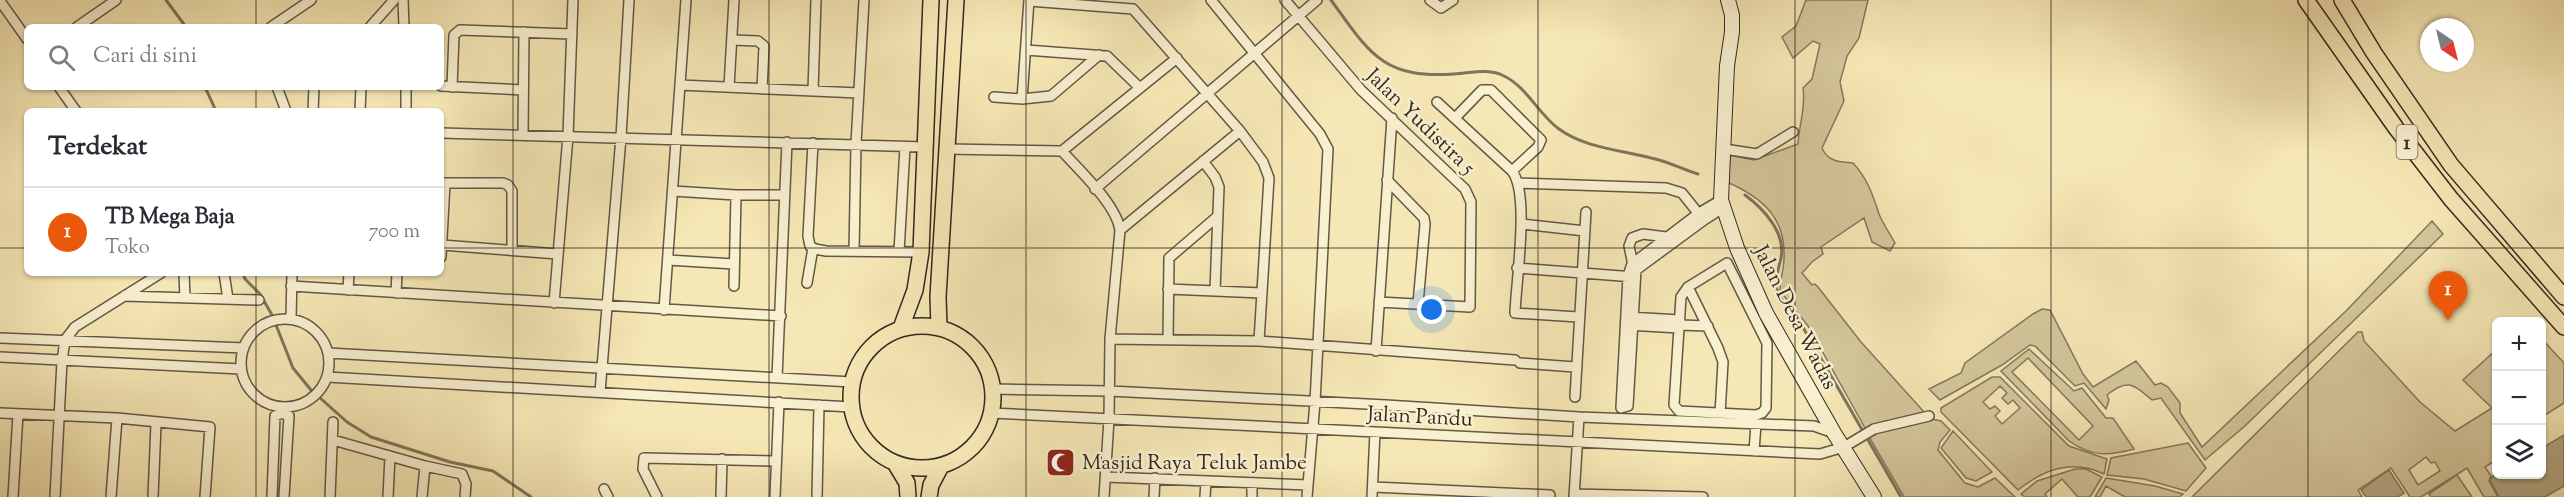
<!DOCTYPE html>
<html lang="id">
<head>
<meta charset="utf-8">
<style>
  :root { --surface:#fff; --page:#f7f7f7; --text:#2b2b33; --muted:#7c7c81; --line:#e1e1e2; --accent:#ea580c }
  body { margin:0; font-family:"Sorts Mill Goudy",serif; background:var(--page); color:var(--text) }
  .controls { position:absolute; right:18px; bottom:18px; display:grid; overflow:hidden; border-radius:9px; box-shadow:0 2px 4px #0004 }
  .controls button { width:54px; height:54px; display:grid; place-items:center; padding:0; border:0; border-bottom:2px solid var(--line); background:var(--surface); color:var(--text); font:30px sans-serif }
  .compass { position:absolute; left:2420px; top:18px; width:54px; height:54px; border-radius:50%; background:var(--surface); box-shadow:0 2px 4px #0004; rotate:145deg }
  .you { position:absolute; left:1432px; top:310px; width:21px; height:21px; margin:-15px; border:4px solid #fff; border-radius:50%; background:#1a73e8; box-shadow:0 0 0 9px #1a73e833 }
  .badge { display:grid; place-items:center; width:39px; height:39px; border-radius:50%; background:var(--accent); color:#fff; font-size:20px; font-weight:700 }
  .pin { position:absolute; translate:-50% -50px; filter:drop-shadow(0 2px 3px #0008) }
  .pin::after { content:''; position:absolute; top:32px; width:21px; height:18px; background:inherit; clip-path:polygon(0 0,100% 0,50% 100%) }
  .list { margin:0; padding:0; list-style:none }
  h2 { display:flex; justify-content:space-between; align-items:center; height:78px; margin:0; padding:0 24px; font-size:26px }
  h2 small { font-size:20px; font-weight:400; color:var(--muted) }
  .list li { display:grid; grid-template-columns:39px 1fr auto; gap:18px; align-items:center; box-sizing:border-box; height:90px; padding:0 24px; border-top:2px solid var(--line) }
  .list b { display:block; font-size:22px; white-space:nowrap }
  .list p { margin:0; font-size:20px; white-space:nowrap; color:var(--muted) }
  .list em { font-size:20px; font-style:normal; color:var(--muted) }
  .icon { flex:none; width:33px; height:33px; fill:none; stroke:currentColor; stroke-width:2; stroke-linecap:round; stroke-linejoin:round }
  .map { position:relative; flex:none; width:2564px; height:497px; overflow:hidden }
  .search { position:absolute; background:var(--surface); box-shadow:0 2px 4px #0004; left:24px; top:24px; width:420px; height:66px; display:flex; align-items:center; gap:15px; box-sizing:border-box; padding:0 21px; border-radius:9px; color:var(--muted); font-size:22px }
  .panel { position:absolute; background:var(--surface); box-shadow:0 2px 4px #0004; left:24px; top:108px; width:420px; height:168px; border-radius:9px }
  .map>svg:first-child { display:block }
</style>
</head>
<body>
<div class="map">
<svg width="2564" height="497" viewBox="0 0 2564 497">
  <rect width="100%" height="100%" fill="#f6e8b6"/>
  <filter id="stains"><feTurbulence type="fractalNoise" baseFrequency=".00333" numOctaves="4"/><feColorMatrix values="0 0 0 0 .2 0 0 0 0 .09 0 0 0 0 .02 0 0 0 .5 -.17"/></filter>
  <radialGradient id="worn" r=".72"><stop offset=".6" stop-color="#630" stop-opacity="0"/><stop offset="1" stop-color="#630" stop-opacity=".3"/></radialGradient>
  <path fill="#d5c79c" stroke="#84785e" stroke-width="1.5" fill-rule="evenodd" d="M1806 0H1868L1859 38 1847 56 1840 82 1844 101 1822 148C1828 162 1840 162 1853 163 1867 178 1873 195 1879 214 1883 224 1890 234 1895 243L1890 251 1872 242 1864 218 1821 247 1823 254 1812 262 1802 273 1812 285 1815 284 1818 287 1861 342 1925 413 1865 428 1808 326 1780 291C1780 279 1784 269 1784 258 1786 217 1761 197 1727 182L1729 155 1754 160 1798 144C1799 124 1806 108 1803 88L1812 79 1820 44 1813 41 1793 58 1782 37 1796 26Z
    M2432 221 2443 234 2246 425 2205 460 2161 398 2152 400C2135 386 2129 377 2107 395L2109 400 2106 409 2084 383 2075 386 2035 346 2030 345 2002 365 1940 400 1929 389 1961 373 1965 363 2033 314 2042 309 2050 310 2083 374 2093 387 2136 361 2155 385 2161 383 2168 387 2180 403V413L2202 447 2347 310Z
    M2358 332H2362L2364 341 2420 402 2455 431 2492 408 2463 380 2496 350V460L2485 467 2491 476 2489 481 2498 497H2484L2467 468 2421 497H2410L2391 468 2358 490 2362 497H2192ZM2426 457 2431 463 2435 462 2440 471 2418 485 2409 470Z
    M2542 339 2564 363V403L2542 417Z
    M2029 349 2074 391 2082 388 2106 418H2113L2134 449C2109 456 2092 457 2069 441L2001 371ZM2028 358 2093 426 2079 440 2012 372Z
    M1992 377H2000L2069 446 2107 459 2104 474C2072 459 2044 469 2018 490L1941 412V408ZM2000 386 2007 393 2002 398 2008 404 2013 400 2020 408 2002 424 1995 416 2000 411 1995 406 1990 409 1983 402Z
    M1932 419 1941 421 1950 430 1940 442 1938 450 1965 483 1978 487 1995 478 2015 497H1904L1868 435 1884 428Z
    M1953 431 1992 472 1976 481 1966 478 1941 448Z
    M2188 443 2206 468 2186 491 2144 479 2107 475 2111 458Z
    M2075 469H2086L2102 477 2090 497H2078L2062 479 2045 494 2047 497H2025L2021 494 2037 481Z
    M2457 475 2472 497H2431L2429 494Z
    M2106 478 2155 486 2183 494 2179 497H2125L2106 486 2100 497H2095Z"/>
  <path fill="#b3a783" stroke="#7f745b" stroke-width="1.5" d="M2564 435V486L2545 497H2499L2490 480 2496 473 2542 474V448Z
    M2389 470 2404 493 2398 497H2366L2361 490Z"/>
  <g fill="none" stroke-linecap="round" stroke-linejoin="round">
    <path stroke="#7f745b" stroke-width="3" d="M166 0 186 27
      M1331 0C1370 54 1383 79 1454 74 1471 73 1489 68 1504 76 1527 87 1539 115 1559 129 1585 148 1621 150 1651 158 1667 161 1682 169 1698 174
      M205 87 216 111
      M1745 195C1764 209 1786 233 1781 258 1779 268 1774 280 1777 290 1780 301 1790 309 1797 317L1901 497
      M243 273 245 279 260 294 272 315
      M276 325 293 368 311 390
      M319 397 347 422 371 437 450 462 493 471 531 497"/>
    <defs>
      <path id="minor" d="M403 0 404 27
        M1211 0 1320 134 1328 149 1315 402 1307 497
        M1285 0 1361 90 1465 189 1471 202 1470 307 1379 302
        M1430 0 1441 8 1453 0
        M0 1 27 39
        M1029 1 1133 9 1240 131 1263 162 1269 178 1259 341
        M77 27 116 0
        M271 27 311 0
        M370 27 394 0
        M732 40 758 41 764 46 762 89
        M1026 50 1107 56 1140 88
        M680 85 859 93
        M441 86 523 90
        M59 87 76 111
        M277 87 286 111
        M452 87 454 35 460 30 572 34
        M729 87 734 0
        M813 91 816 0
        M994 97 1022 99 1051 96 1099 55
        M1022 99 1029 0
        M1437 102 1512 171C1530 194 1516 281 1515 313L1578 317
        M313 111 314 87
        M360 111 361 87
        M406 111V87
        M1455 118 1482 90H1491L1541 140 1538 147 1512 171
        M441 133 925 147
        M523 135 524 32
        M813 143 808 236 810 246 815 249 826 251 921 252
        M947 149 1062 151C1080 171 1116 204 1120 230L1110 339 1109 419 1104 497
        M1724 149 1757 154 1793 132
        M1062 151 1177 58
        M1203 161 1215 177 1219 187 1215 291
        M1387 180 1424 218 1425 224 1418 304
        M441 183H503L508 185 512 191V249
        M1519 183 1666 188 1682 193 1702 218
        M1095 189 1317 0
        M673 191 736 195H784
        M1721 200 1699 213 1632 264 1628 276 1621 408 1628 406 1636 270 1704 220 1723 208
        M1521 224 1585 231
        M1120 230 1240 131
        M442 245 558 254
        M854 251 856 144 864 0
        M899 252 905 147
        M441 257 445 183
        M668 260 734 264
        M1727 263 1767 343 1766 408 1762 413 1756 415 1679 411 1674 405 1681 297 1688 287Z
        M1633 265 1629 246 1632 238 1643 234 1666 237V240
        M1517 268 1634 277
        M184 273 185 298
        M224 273 228 299
        M807 283 813 248
        M291 286 781 316
        M734 286 736 195
        M1688 287 1718 348 1723 362 1720 414
        M1168 289 1262 293
        M348 290 349 273
        M396 293 397 273
        M124 296 259 300
        M554 303 568 136 573 0
        M664 310 686 0
        M1628 317 1680 320
        M291 319 292 273
        M241 363a44 44 0 1 1 88 0a44 44 0 1 1-88 0Z
        M1628 325 1679 328
        M1680 325 1708 326
        M0 338 244 348
        M1110 339 1259 341 1515 360
        M1168 340 1169 258 1218 216
        M1376 351 1392 118
        M328 353 852 382
        M0 357 241 369
        M1520 363 1575 367
        M327 377 851 407
        M777 378 787 142
        M994 389 1110 391 1386 405 1579 417 1814 426 1834 433
        M600 392 621 137 629 0
        M1575 397 1586 212
        M0 413 117 418 210 427 205 497
        M992 413 1820 454 1844 447 1874 429 1929 416
        M333 440 425 466 462 474 466 484 465 497
        M1754 451 1756 424
        M1106 477 1308 485
        M1373 487 1550 495
        M604 489 608 497
        M1574 494 1703 497
        M13 497 18 414
        M55 497 62 361 65 340 75 327 161 273
        M111 497 117 418
        M153 497 156 424
        M272 497 275 416 282 413 289 416 284 497
        M330 497 333 422
        M388 497 390 456
        M422 497 425 466
        M657 497 643 469 644 458 776 461
        M721 497 722 459
        M775 497 779 402
        M817 497 819 405
        M1154 497 1155 478
        M1205 497 1206 481
        M1252 497V483
        M1372 497 1375 432
        M1574 497 1579 417"/>
      <path id="secondary" d="M1728 0 1732 15V32L1727 66 1721 200 1737 248 1766 313 1834 433 1874 497"/>
      <path id="primary" d="M2306 0 2396 128 2451 199 2564 327
        M2342 0 2374 53 2451 165 2564 297
        M851 397a71 71 0 1 1 142 0a71 71 0 1 1-142 0Z
        M939 327 938 297 956 0
        M901 328 915 290 921 252 931 0
        M895 463 907 483 908 497
        M929 497 931 485 941 466"/>
    </defs>
    <use href="#minor" stroke="#635846" stroke-width="12"/>
    <use href="#secondary" stroke="#322820" stroke-width="16"/>
    <use href="#primary" stroke="#322820" stroke-width="18"/>
    <use href="#minor" stroke="#f9f0d0" stroke-width="9"/>
    <use href="#secondary" stroke="#f9f0d0" stroke-width="14"/>
    <use href="#primary" stroke="#f6e8b6" stroke-width="15"/>
  </g>
  <path fill="none" stroke="#322820" stroke-width="1.5" stroke-opacity="0.55" d="M256 0V27M513 0V497M769 0V497M1026 0V497M1282 0V497M1538 0V497M1795 0V497M2051 0V497M2308 0V497M256 87V111M0 248H27M441 248H2564M256 273V497"/>
  <defs>
    <symbol id="mosque-square" viewBox="-11 -11 22 22"><rect x="-9" y="-9" width="18" height="18" rx="4" fill="#8f2418" stroke="#f9f0d0"/><path d="M3.5-4.9A6 6 0 1 0 3.5 4.9A5 5 0 1 1 3.5-4.9Z" fill="#fff"/></symbol>
  </defs>
  <g fill-rule="evenodd">
    <use href="#mosque-square" x="1044" y="446" width="33" height="33"/>
  </g>
  <g text-anchor="middle" stroke-width="5" stroke-linejoin="round" paint-order="stroke">
    <rect fill="#f9f0d0" stroke="#6e6455" stroke-width="1.5" x="2396.5" y="125" width="21" height="34" rx="4.5"/>
    <g font-size="20" font-weight="bold" fill="#322820">
      <text x="2407" y="149">1</text>
    </g>
    <g font-size="21" fill="#322820" stroke="#f9f0d0">
      <text transform="translate(1421 121) rotate(44)" y="7">Jalan Yudistira 5</text>
      <text transform="translate(1796 317) rotate(63)" y="7">Jalan Desa Wadas</text>
      <text transform="translate(1420 416) rotate(3)" y="7">Jalan Pandu</text>
    </g>
    <g font-size="21" fill="#322820" stroke="#f9f0d0" text-anchor="start">
      <text x="1082" y="469">Masjid Raya Teluk Jambe</text>
    </g>
  </g>
  <rect width="100%" height="100%" filter="url(#stains)"/>
  <rect width="100%" height="100%" fill="url(#worn)"/>
</svg>
<div class="controls">
<button>+</button>
<button>−</button>
<button><svg class="icon" aria-label="layers" viewBox="0 0 24 24"><path d="M12 4l9 5-9 5-9-5zM3 14l9 5 9-5"/></svg></button>
</div>
<svg class="compass" viewBox="-18 -18 36 36"><path d="M0-13l5 13h-10z" fill="#e53935"/><path d="M0 13l5-13h-10z" fill="#7c7c81"/></svg>
<div class="you"></div>
<div class="pin badge" style="left:2448px;top:321px">1</div>
<div class="search"><svg class="icon" aria-label="search" viewBox="0 0 24 24"><circle cx="10" cy="10" r="6"/><path d="M15 15l6 6"/></svg>Cari di sini</div>
<section class="panel">
<h2>Terdekat<small></small></h2>
<ul class="list">
<li><span class="badge">1</span><div><b>TB Mega Baja</b><p>Toko</p></div><em>700 m</em></li>
</ul>
</section>
</div>
</body>
</html>
